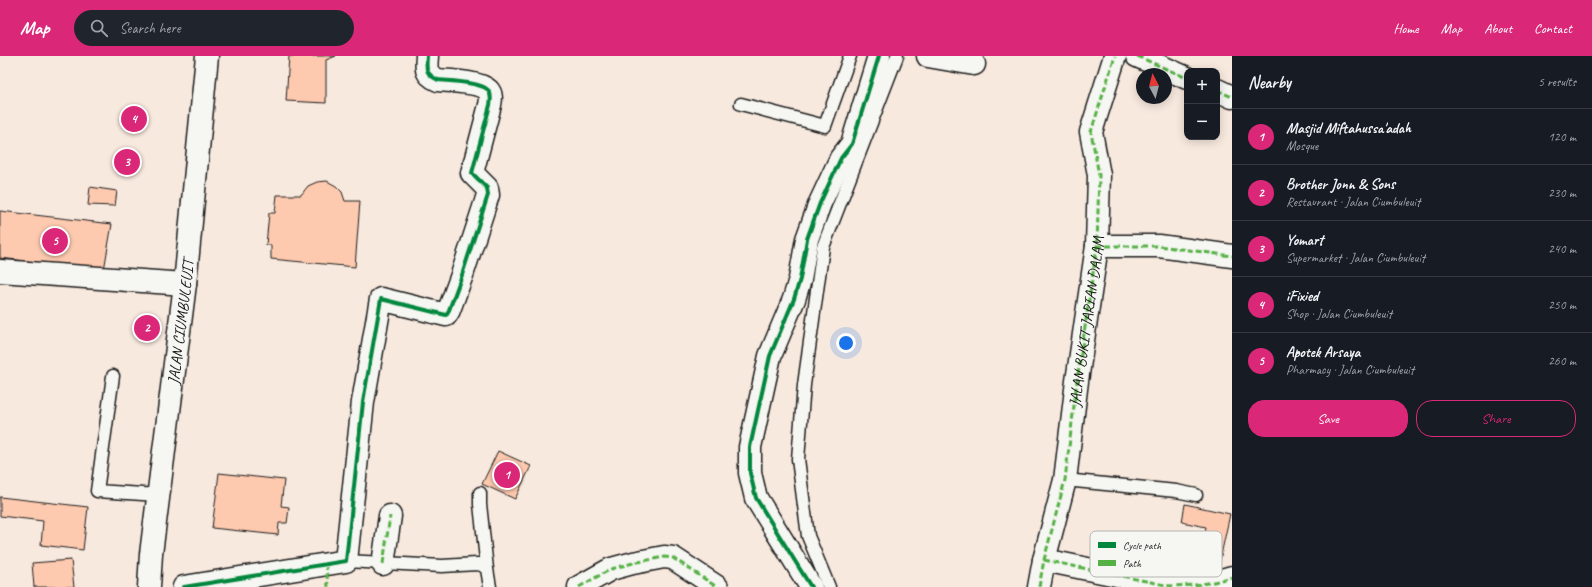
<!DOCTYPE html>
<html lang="en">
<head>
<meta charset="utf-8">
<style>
  :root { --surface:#171b24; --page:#20242c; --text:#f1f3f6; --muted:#9ea1a6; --line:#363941; --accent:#db2777 }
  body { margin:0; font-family:Caveat,sans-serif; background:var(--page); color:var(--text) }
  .controls { position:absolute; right:12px; top:12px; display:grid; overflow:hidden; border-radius:8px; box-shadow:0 2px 10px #0003 }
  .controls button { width:36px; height:36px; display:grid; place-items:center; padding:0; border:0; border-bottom:1px solid var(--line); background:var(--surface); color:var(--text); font:20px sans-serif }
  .compass { position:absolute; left:1136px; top:12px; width:36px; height:36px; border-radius:50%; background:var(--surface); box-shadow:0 2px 10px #0003; rotate:353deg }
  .you { position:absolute; left:846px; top:287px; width:14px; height:14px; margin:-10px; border:3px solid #fff; border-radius:50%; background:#1a73e8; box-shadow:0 0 0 6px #1a73e833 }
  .badge { display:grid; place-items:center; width:26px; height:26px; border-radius:50%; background:var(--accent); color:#fff; font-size:13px; font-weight:700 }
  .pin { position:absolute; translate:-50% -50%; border:2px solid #fff; box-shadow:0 1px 4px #0006 }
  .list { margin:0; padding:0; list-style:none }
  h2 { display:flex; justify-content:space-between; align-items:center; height:52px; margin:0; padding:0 16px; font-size:17px }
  h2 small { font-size:13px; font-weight:400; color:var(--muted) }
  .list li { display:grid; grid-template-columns:26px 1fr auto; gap:12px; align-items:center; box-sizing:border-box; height:56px; padding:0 16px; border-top:1px solid var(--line) }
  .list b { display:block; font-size:15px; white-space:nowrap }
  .list p { margin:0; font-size:13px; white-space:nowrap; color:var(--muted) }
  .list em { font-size:13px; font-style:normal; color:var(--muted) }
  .actions { display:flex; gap:8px; padding:12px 16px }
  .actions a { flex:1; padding:9px 0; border:1px solid var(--accent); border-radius:16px; text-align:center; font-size:14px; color:var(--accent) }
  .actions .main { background:var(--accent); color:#fff }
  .icon { flex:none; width:22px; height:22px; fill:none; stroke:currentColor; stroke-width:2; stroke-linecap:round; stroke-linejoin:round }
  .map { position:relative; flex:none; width:1232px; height:531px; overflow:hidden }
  header { display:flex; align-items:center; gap:24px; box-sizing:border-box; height:56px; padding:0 20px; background:var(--accent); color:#fff }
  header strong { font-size:19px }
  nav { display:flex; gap:22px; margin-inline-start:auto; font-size:14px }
  .search { width:280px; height:36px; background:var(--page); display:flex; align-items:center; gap:10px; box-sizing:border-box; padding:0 14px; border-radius:22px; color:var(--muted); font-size:15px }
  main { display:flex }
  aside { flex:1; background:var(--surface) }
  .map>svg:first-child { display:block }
</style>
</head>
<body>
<header>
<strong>Map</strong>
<div class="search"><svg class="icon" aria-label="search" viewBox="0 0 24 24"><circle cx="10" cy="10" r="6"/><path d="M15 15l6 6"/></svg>Search here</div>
<nav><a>Home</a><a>Map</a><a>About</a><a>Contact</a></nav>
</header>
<main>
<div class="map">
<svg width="1232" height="531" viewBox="0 0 1232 531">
  <rect width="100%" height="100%" fill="#f8e9de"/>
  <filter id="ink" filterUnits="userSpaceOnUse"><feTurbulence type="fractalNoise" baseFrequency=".025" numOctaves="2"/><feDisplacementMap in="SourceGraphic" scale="8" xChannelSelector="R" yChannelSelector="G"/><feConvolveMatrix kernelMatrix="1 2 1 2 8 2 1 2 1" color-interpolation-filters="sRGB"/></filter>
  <g filter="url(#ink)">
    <path fill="#fecaaf" stroke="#1c1c1c" d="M289 0H336L326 4V47L286 45Z
      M327 125 336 130 342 136 345 145H360L355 211 271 203V189H266L269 157H275L277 139H301L308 130 317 126Z
      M90 131 117 135 115 150 88 149Z
      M0 155 112 168 104 214 0 202Z
      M498 395 531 410 515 443 482 428Z
      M219 417 284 424 281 450 289 451 288 460 287 467H279L278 479 212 472Z
      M0 441 88 451 83 494 41 489 43 465 0 460Z
      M1185 448 1230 458 1218 513 1173 504 1176 487 1202 492 1206 471 1182 466Z
      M71 504 74 531H34L32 507Z"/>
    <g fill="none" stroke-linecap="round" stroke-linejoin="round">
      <defs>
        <path id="lane" d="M741 48 825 70 850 0
          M113 320 97 435 158 439
          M1065 424 1176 435 1196 439
          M480 437V448L487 513
          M346 505 442 510 477 508 482 509 487 513 490 531
          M829 531 808 480 798 403 804 329 823 191 897 0"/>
        <g id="street">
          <path d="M928 0 974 8"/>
          <path d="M1137 0 1187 22"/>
          <path d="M1217 34 1232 41"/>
          <path d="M1097 190H1159L1232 200"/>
          <path d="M0 215 185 228"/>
          <path d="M1044 504 1170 530 1195 529 1214 526 1232 521"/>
          <path d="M383 508 390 460"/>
          <path d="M184 531 346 505 363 346 381 243 446 259 449 254 462 219 488 139 487 132 472 117 490 49C491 44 492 38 488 34 481 26 449 25 438 24 425 18 426 13 427 0"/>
          <path d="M579 531 611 513 633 507 664 501 673 502 717 531"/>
          <path d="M811 531 756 442 750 417V391L770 300 794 243 800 223 807 183 820 147 841 102 852 88 879 0"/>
          <path id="s1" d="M1039 531 1044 504 1065 424 1077 325 1097 190 1099 119 1091 76 1115 0"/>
        </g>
        <g id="secondary">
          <path id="s2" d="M149 531 151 498 185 228 207 0"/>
        </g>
      </defs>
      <use href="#lane" stroke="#1c1c1c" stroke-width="15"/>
      <use href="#street" stroke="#1c1c1c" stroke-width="25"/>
      <use href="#secondary" stroke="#1c1c1c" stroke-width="25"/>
      <use href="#lane" stroke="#f6f6f2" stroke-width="12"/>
      <use href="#street" stroke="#f6f6f2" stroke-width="22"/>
      <use href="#secondary" stroke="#f6f6f2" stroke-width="22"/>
      <path stroke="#55b145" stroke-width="3" stroke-dasharray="6 3" stroke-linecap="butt" d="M1137 0 1187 22
        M1217 34 1232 41
        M1097 190H1159L1232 200
        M1044 504 1170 530 1195 529 1214 526 1232 521
        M326 508 328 531
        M383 508 390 460
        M579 531 611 513 633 507 664 501 673 502 717 531
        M1039 531 1044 504 1065 424 1077 325 1097 190 1099 119 1091 76 1115 0"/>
      <defs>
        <path id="cycleway" d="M184 531 346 505 363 346 381 243 446 259 449 254 462 219 488 139 487 132 472 117 490 49C491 44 492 38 488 34 481 26 449 25 438 24 425 18 426 13 427 0
          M811 531 756 442 750 417V391L770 300 794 243 800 223 807 183 820 147 841 102 852 88 879 0"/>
      </defs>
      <use href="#cycleway" stroke="#f6f6f2" stroke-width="6"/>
      <use href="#cycleway" stroke="#00873e" stroke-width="4"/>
    </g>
  </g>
  <g text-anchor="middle" stroke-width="4" stroke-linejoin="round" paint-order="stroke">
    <g font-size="16" fill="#1c1c1c" stroke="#f6f6f2">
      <text dy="6" stroke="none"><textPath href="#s1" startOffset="270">JALAN BUKIT JARIAN DALAM</textPath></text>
      <text dy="6" stroke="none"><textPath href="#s2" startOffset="267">JALAN CIUMBULEUIT</textPath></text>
    </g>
  </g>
  <rect x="1090" y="475" width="132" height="46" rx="6" fill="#f6f6f2" stroke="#b5b5b2" stroke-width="1"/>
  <rect x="1098" y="486" width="18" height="6" fill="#00873e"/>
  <rect x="1098" y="504" width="18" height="6" fill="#55b145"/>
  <g font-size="11" fill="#1c1c1c">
    <text x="1123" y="493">Cycle path</text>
    <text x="1123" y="511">Path</text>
  </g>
</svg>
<div class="controls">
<button>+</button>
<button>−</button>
</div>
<svg class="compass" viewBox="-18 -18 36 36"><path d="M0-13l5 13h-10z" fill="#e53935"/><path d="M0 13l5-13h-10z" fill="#9ea1a6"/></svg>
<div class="you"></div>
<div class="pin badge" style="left:507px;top:419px">1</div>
<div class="pin badge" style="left:147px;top:272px">2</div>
<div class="pin badge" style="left:127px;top:106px">3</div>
<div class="pin badge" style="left:134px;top:63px">4</div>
<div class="pin badge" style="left:55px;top:185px">5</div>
</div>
<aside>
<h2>Nearby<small>5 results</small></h2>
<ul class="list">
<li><span class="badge">1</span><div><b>Masjid Miftahussa'adah</b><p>Mosque</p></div><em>120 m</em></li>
<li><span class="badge">2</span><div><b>Brother Jonn &amp; Sons</b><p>Restaurant · Jalan Ciumbuleuit</p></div><em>230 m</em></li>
<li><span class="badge">3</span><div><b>Yomart</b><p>Supermarket · Jalan Ciumbuleuit</p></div><em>240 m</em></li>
<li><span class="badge">4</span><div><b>iFixied</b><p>Shop · Jalan Ciumbuleuit</p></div><em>250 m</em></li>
<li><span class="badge">5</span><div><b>Apotek Arsaya</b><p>Pharmacy · Jalan Ciumbuleuit</p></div><em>260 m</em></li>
</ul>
<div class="actions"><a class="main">Save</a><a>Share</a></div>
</aside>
</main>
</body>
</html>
